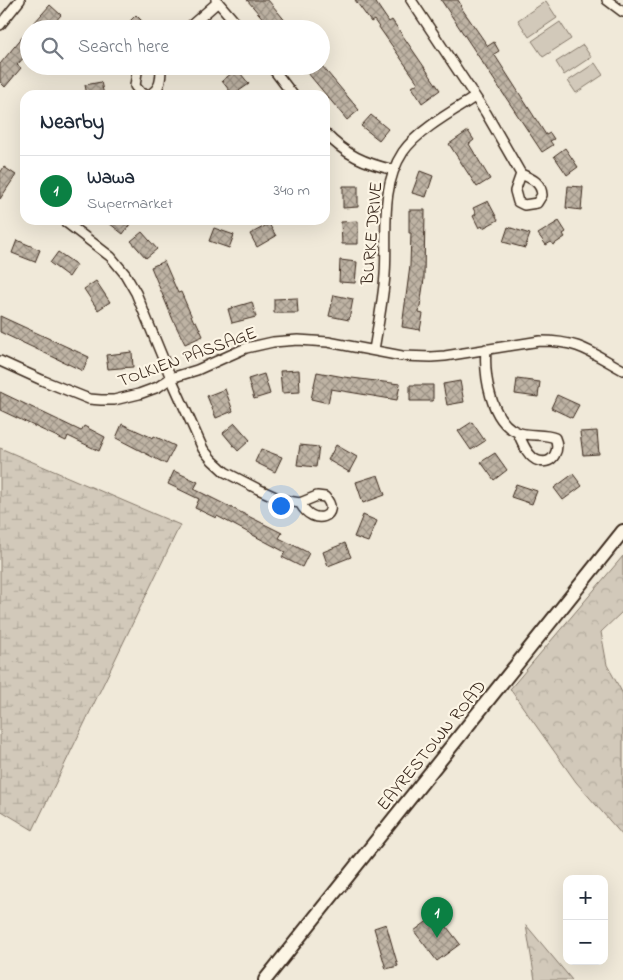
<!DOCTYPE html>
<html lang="en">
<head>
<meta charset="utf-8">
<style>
  :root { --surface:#fff; --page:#f2f2f3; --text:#1f2937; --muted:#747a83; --line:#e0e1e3; --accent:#0b8043 }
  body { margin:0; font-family:"Indie Flower",sans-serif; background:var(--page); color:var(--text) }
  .controls { position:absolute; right:15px; bottom:15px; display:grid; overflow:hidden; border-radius:10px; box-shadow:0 5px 20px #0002 }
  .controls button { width:45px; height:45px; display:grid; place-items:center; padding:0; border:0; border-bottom:1px solid var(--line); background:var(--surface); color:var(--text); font:25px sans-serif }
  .you { position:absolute; left:280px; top:505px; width:18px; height:18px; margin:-12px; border:4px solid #fff; border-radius:50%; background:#1a73e8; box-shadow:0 0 0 8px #1a73e833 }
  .badge { display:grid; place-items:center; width:32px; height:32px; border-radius:50%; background:var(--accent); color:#fff; font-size:16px; font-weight:700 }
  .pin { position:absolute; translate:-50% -41px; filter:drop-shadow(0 1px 2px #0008) }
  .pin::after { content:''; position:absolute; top:26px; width:18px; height:15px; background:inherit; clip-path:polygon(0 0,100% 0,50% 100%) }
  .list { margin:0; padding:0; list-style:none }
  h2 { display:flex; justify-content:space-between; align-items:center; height:65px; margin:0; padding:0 20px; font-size:21px }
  h2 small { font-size:16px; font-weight:400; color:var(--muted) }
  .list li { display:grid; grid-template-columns:32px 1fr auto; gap:15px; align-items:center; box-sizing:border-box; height:70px; padding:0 20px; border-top:1px solid var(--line) }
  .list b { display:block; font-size:19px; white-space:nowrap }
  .list p { margin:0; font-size:16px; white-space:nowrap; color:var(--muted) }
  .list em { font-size:16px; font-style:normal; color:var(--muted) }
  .icon { flex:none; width:28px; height:28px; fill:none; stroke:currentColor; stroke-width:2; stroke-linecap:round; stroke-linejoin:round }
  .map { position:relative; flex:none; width:623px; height:980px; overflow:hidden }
  .search { position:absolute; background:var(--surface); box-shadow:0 5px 20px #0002; left:20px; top:20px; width:310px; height:55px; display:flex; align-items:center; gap:12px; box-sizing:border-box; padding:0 18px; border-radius:28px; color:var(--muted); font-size:19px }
  .panel { position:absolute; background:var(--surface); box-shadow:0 5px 20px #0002; left:20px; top:90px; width:310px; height:135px; border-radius:15px }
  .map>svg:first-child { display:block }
</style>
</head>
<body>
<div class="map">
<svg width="623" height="980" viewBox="0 0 623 980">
  <defs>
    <pattern id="forest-crowns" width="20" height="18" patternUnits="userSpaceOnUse" patternTransform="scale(1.25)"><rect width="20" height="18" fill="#d2c9ba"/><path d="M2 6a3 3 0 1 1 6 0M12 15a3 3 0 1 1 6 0" fill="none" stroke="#b5ad9f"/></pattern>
    <pattern id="wetland-marsh" width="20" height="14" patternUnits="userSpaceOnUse" patternTransform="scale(1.25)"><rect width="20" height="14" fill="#d2c9ba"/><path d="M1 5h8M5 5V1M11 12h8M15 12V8" fill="none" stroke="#b5ad9f"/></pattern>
    <pattern id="building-cross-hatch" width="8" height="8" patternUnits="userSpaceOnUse" patternTransform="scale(1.25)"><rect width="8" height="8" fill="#beb3a4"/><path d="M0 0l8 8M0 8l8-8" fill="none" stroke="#9c9285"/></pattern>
  </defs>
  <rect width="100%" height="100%" fill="#f0e9d9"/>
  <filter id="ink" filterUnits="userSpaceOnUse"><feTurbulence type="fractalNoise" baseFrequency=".02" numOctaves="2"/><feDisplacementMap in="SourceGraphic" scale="10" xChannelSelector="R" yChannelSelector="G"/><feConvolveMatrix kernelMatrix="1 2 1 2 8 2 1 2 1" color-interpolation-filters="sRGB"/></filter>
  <g filter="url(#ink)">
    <path fill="url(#forest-crowns)" stroke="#867a6c" d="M623 556V611L601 632 607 665 623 694V836L576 782 510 689Z
      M526 925 572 980H535Z"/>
    <path fill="url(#wetland-marsh)" stroke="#867a6c" d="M0 448 180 525 33 830 0 810Z"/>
    <path fill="#d2c9ba" stroke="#867a6c" d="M546 1 557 18 529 37 518 20Z
      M560 22 571 39 543 57 532 41Z
      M583 45 591 57 564 75 556 62Z
      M595 63 603 75 576 93 568 81Z"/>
    <path fill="url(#building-cross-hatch)" stroke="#3b2a1e" d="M247 0H268L292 29H272Z
      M355 0H374L389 22 392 20 440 90 422 103 412 87 418 83 374 20 371 22Z
      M441 0H458L461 5 460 6 485 42 488 46 494 42 499 51 494 54 546 135 550 133 554 139 550 141 553 145 542 152Z
      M50 5 61 15 49 29H41L34 23Z
      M136 15 145 24 140 29H122Z
      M29 29V52L17 65 21 68 5 87 0 82V64Z
      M302 66H322L359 110 347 120Z
      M237 69 249 84 233 95 222 81Z
      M101 82 104 95H87L85 85Z
      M371 115 388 129 379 140 361 126Z
      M468 131 474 140 469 144 490 179 477 187 449 144Z
      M565 148 578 167 567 175 554 156Z
      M4 167 16 175 0 199V173Z
      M420 171 433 176 426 197 412 193Z
      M343 186H358V207L343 208Z
      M568 186 583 187 581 210 566 208Z
      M488 201 498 220 483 228 482 226 479 228 473 216 476 214 473 208Z
      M409 210H425L424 279 419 313 423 314 420 330 402 327 410 266 411 233H409Z
      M105 220H133L123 234Z
      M358 221V244H342L341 222Z
      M559 221 566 232 563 234 565 237 553 245 551 242 546 245 538 234Z
      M269 224 276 236 257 247 250 234Z
      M508 227 530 234 525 248 503 242Z
      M214 228 234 235 229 248 209 241Z
      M142 232 157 249 146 258 131 241Z
      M17 240 40 250 35 262 12 253Z
      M58 252 77 265 69 277 50 263Z
      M340 260 357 262 355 283 339 282Z
      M164 261 178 293 181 292 194 322 196 321 203 336 185 344 173 320 151 267Z
      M96 281 110 302 98 310 84 289Z
      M334 295 353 299 349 320 329 316Z
      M297 298 298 313H274V299Z
      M252 302 256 317 232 323 228 309Z
      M0 316 89 357 83 371 0 332Z
      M132 352 133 367 108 369 106 355Z
      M299 370 300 392 282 393 280 371Z
      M317 372 344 377 400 384 397 400 331 389 328 403 311 399Z
      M264 374 270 394 254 399 248 379Z
      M517 379 540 382 538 397 515 394Z
      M460 381 464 402 447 405 443 384Z
      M410 385H433V401H410Z
      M225 389 233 411 216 418 207 396Z
      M0 392 81 431 84 426 105 437 99 451 68 436 66 441 0 410Z
      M557 395 579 405 572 418 551 408Z
      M472 422 485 441 471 450 458 431Z
      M235 423 250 440 238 451 223 433Z
      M122 424 153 438 154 436 175 446 166 464 116 438Z
      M597 431 599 454 583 455 580 432Z
      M300 445 319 447 316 467 297 465Z
      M336 445 357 457 349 472 328 460Z
      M261 449 282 457 275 472 255 462Z
      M495 453 507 470 494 480 481 462Z
      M174 471 198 482 194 489 282 533 279 538 309 553 302 567 282 557 285 552 217 516 216 518 195 508 199 499 168 484Z
      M573 474 582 486 563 500 554 488Z
      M378 475 385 495 363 503 356 482Z
      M516 484 537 491 532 504 511 497Z
      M363 515 377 521 368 542 354 537Z
      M345 543 351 557 328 566 323 552Z
      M437 914 460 944 437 961 414 931Z
      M386 924 398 966 386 969 374 928Z"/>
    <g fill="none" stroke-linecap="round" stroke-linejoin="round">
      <defs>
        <path id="street" d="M216 0 241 29
          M411 0 486 113 521 174 515 191 518 202 524 205 537 203 542 195C541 182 532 179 521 174
          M607 0 623 12
          M0 25 20 0
          M187 29 218 2
          M141 66 137 72 135 86 141 93 148 95
          M271 66 293 95
          M148 95C161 90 161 79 161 66
          M325 133C346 155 364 163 394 170
          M63 220 111 257 125 274 136 293 171 378 203 449 212 460 225 472 258 489 282 500 300 503 317 496 325 497C342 515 314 529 300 503
          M486 349C484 374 490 421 517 432 529 437 543 433 555 438 560 449 554 465 539 461 528 458 522 442 518 433
          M374 350C378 325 383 300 385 275 388 234 379 188 403 152 417 131 453 111 475 97
          M0 361 44 381 89 399 101 400H114L139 394 158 387 171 378 197 370 246 348 273 342 298 340 328 342 402 356 431 357 445 356 540 341C580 341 590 352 623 370"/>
        <path id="secondary" d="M265 980 623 531"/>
      </defs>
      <use href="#street" stroke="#3b2a1e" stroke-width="12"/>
      <use href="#secondary" stroke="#3b2a1e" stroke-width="16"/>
      <use href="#street" stroke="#fcf5e5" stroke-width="9"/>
      <use href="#secondary" stroke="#fcf5e5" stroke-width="12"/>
    </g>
  </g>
  <g text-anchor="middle" stroke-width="4.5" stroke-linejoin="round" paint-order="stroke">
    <g font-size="18" fill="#3b2a1e" stroke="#fcf5e5">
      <text transform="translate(371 233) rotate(-85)" y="6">BURKE DRIVE</text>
      <text transform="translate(187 356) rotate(-20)" y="6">TOLKIEN PASSAGE</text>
      <text transform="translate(431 745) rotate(-51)" y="6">EAYRESTOWN ROAD</text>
    </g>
  </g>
</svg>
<div class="controls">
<button>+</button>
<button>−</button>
</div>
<div class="you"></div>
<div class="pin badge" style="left:437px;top:938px">1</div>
<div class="search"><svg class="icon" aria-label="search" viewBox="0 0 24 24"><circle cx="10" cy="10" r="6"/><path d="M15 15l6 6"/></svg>Search here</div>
<section class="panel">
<h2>Nearby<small></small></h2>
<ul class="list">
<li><span class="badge">1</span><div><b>Wawa</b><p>Supermarket</p></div><em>340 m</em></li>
</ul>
</section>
</div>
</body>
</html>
